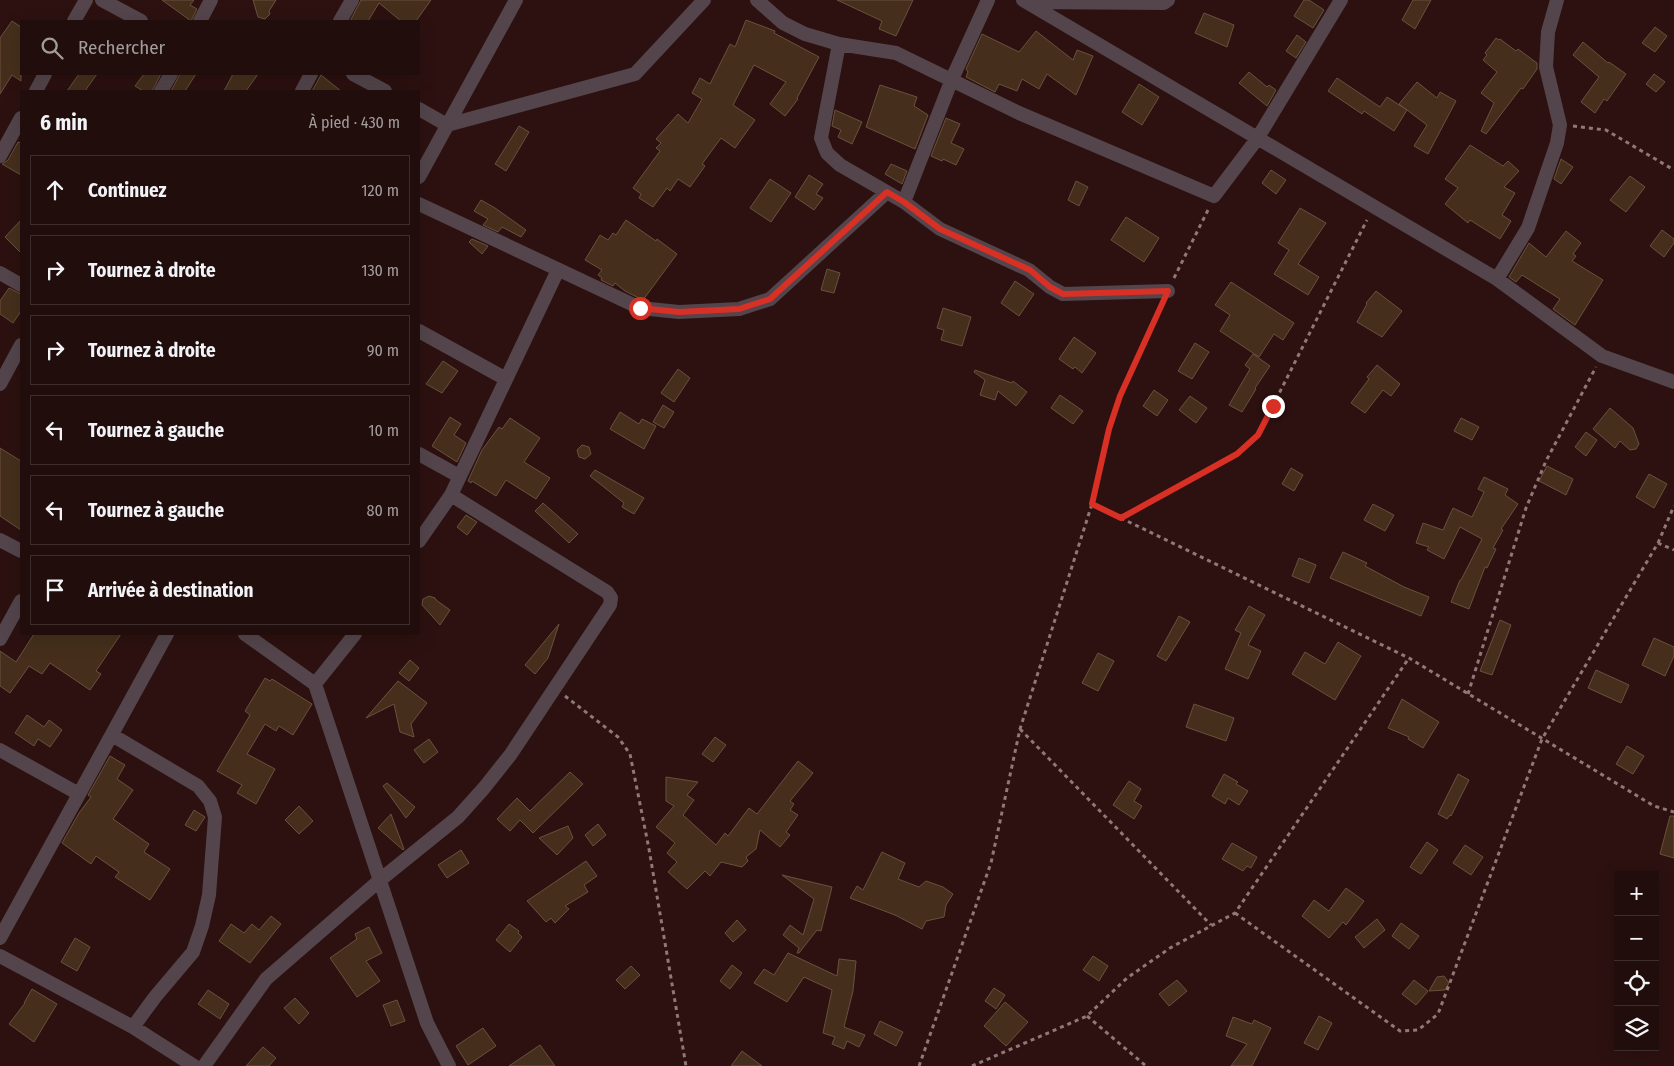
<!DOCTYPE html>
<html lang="fr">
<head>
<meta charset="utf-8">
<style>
  :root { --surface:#210d0c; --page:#2d1b1a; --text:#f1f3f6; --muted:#a29c9d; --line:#3e2d2d }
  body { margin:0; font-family:"Fira Sans Condensed",sans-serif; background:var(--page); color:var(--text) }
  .controls { position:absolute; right:15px; bottom:15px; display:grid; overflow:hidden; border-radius:0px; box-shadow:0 5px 20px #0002 }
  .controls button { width:45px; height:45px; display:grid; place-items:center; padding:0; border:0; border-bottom:1px solid var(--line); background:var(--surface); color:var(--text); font:25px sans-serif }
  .stop { position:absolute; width:15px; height:15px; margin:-11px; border:4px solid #d93025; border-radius:50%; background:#fff }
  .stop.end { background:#d93025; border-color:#fff; box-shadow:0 1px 5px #0008 }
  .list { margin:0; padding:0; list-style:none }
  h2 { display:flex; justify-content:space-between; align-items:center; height:65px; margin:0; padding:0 20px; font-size:21px }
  h2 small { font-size:16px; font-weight:400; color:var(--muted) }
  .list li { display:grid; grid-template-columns:32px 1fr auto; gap:15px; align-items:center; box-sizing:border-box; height:70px; margin:0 10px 10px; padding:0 10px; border:1px solid var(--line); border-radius:0px }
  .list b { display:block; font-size:19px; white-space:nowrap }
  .list em { font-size:16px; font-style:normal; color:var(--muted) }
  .icon { flex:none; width:28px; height:28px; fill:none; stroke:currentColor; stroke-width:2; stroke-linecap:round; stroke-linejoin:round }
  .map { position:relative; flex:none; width:1674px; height:1066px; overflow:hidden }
  .search { position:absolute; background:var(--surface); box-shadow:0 5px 20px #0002; left:20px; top:20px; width:400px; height:55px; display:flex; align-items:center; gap:12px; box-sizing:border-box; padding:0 18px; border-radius:0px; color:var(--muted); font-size:19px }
  .panel { position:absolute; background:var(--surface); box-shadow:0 5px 20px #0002; left:20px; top:90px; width:400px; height:545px; border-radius:0px }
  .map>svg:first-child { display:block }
</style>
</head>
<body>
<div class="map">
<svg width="1674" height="1066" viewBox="0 0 1674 1066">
  <rect width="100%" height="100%" fill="#2c1110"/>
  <path fill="#452f1c" stroke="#69513d" d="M162 0H194L190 5 197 9 191 21Z
    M253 0H276L269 11 270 14 265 19 258 17Z
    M361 0H431L416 21H401L379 3 368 21H350Z
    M837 0H913L896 36 879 29 882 21Z
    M1304 0H1309L1324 10 1313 28 1294 16Z
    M1413 0H1431L1415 29 1402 20Z
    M1204 13 1234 25 1227 47 1195 33Z
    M746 20 775 31 774 33 819 57 797 98 798 99 785 116 770 104 786 82 754 65 733 105 755 120 735 148 721 138 702 164 705 166 690 187 678 179 670 191 667 188 653 207 639 198 641 194 633 188 660 151 656 148 661 143 656 139 678 114 688 123 702 99 692 93 700 78 710 84 730 44 735 47Z
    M12 21 21 27V81L12 75 0 94V38Z
    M1655 27 1667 36 1655 52 1642 43Z
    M1036 31 1073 60 1077 50 1093 56 1076 95 1047 74 1039 89 1022 79 1017 91 999 84 995 92 966 77 968 72 966 69 982 34 1019 52Z
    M1297 35 1306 42 1296 58 1286 51Z
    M1496 38 1499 40 1500 39 1516 51 1518 49 1537 63V69L1523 89 1521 88 1486 134 1481 131 1494 103 1481 93 1497 72 1483 60 1487 55 1485 53Z
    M1583 42 1608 63 1609 62 1626 74 1607 101 1604 99 1595 113 1581 102 1599 77 1573 55Z
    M1249 72 1267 87 1269 85 1276 90 1267 106 1239 83Z
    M79 74H97L85 91H67Z
    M144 74H161L152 91H143L135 86Z
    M180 74H196L185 91H171Z
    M233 74H258L246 91H224Z
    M1654 74 1665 82 1656 92 1646 84Z
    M321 75 341 91H312Z
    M1337 78 1380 107 1387 97 1407 110 1399 104 1417 82 1437 98 1440 92 1456 101 1428 154 1414 146 1427 125 1407 110 1394 131 1364 111 1362 114 1328 91Z
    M1139 84 1159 97 1142 125 1122 112Z
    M880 85 917 97 914 106 928 115 915 149 866 127Z
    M835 110 862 122 852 144 838 137 841 130 832 126Z
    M946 118 960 124 951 143 964 149 956 165 943 159 942 161 931 156Z
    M519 126 529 132 506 171 495 164Z
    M18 142 21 143V175L2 164 8 160Z
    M1470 145 1503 166 1508 161 1519 171 1504 187 1515 193 1502 215 1511 221 1500 239 1470 220 1468 223 1445 204 1458 188 1445 179Z
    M1561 159 1573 167 1561 184 1554 179Z
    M891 164 907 171 902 184 885 174Z
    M1271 170 1286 180 1276 194 1262 183Z
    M809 175 823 184 816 194 823 198 814 210 795 197Z
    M1630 176 1645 187 1626 212 1610 200Z
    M770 179 791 193 771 222 750 208Z
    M1076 181 1088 187 1079 206 1068 200Z
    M481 200 495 208 526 230 521 237 502 227 498 232 483 225 488 219 474 211Z
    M1300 208 1326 223 1298 264 1319 277 1308 295 1274 274 1289 250 1278 243Z
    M1126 217 1159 238 1144 262 1111 240Z
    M21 220V253L5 237Z
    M626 220 656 241 657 239 677 254 643 300 625 291 615 283 613 286 601 280 602 278 598 275 602 270 585 260 600 235 608 240 613 233 616 235Z
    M1662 230 1674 239V243L1664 257 1650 246Z
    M1566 231 1581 243 1573 254 1576 256 1572 261 1603 280 1575 325 1553 309 1560 299 1522 275 1516 282 1509 277 1529 243 1546 257Z
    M472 239 488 246 482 254 469 242Z
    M827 269 840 273 834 293 821 290Z
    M1015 281 1034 294 1019 316 1001 303Z
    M1231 282 1294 323 1283 340 1274 334 1259 357 1220 331 1230 315 1215 305Z
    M9 288 21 294V311L13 323 0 314V301Z
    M1376 291 1402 311 1382 337 1357 322 1367 304 1366 303Z
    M943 308 971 317 962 346 941 340 944 330 937 328Z
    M1074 337 1096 353 1082 373 1075 367 1073 369 1059 359Z
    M1195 343 1209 352 1192 379 1178 371Z
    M1253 354 1270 366 1255 388 1256 389 1242 412 1229 405 1250 369 1245 365Z
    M443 361 458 371 442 393 426 384Z
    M1377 365 1400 384 1391 396 1383 390 1365 413 1351 403 1369 379 1367 377Z
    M678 369 690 378 674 402 661 393Z
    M975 370 1012 383 1013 381 1027 392 1016 406 998 391 995 400 980 395 985 380 974 372Z
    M1154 390 1168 400 1157 416 1143 406Z
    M1060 395 1083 411 1073 424 1051 408Z
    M1190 396 1207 408 1196 423 1179 410Z
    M663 405 674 412 664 428 653 422Z
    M1610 408 1633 428 1639 444 1636 449 1630 450 1620 441 1615 448 1593 429Z
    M620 412 639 424 642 419 656 426 644 449 610 429Z
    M450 417 461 424 454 435 466 443 457 462 432 446Z
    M510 418 540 438 524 462 550 478 536 499 506 480 496 496 472 481 471 483 468 481 482 450 499 427 502 429Z
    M1461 418 1479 427 1472 440 1454 431Z
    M1586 432 1597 440 1586 456 1575 447Z
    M582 445 589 447 591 454 585 459 579 457 577 450Z
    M0 448 21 461V530L0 516Z
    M1547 466 1573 479 1566 495 1539 481Z
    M1291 468 1303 475 1294 491 1282 484Z
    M595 470 644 498 634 514 622 507 624 503 590 476Z
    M1649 474 1667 484 1654 508 1636 497Z
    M1484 477 1508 489 1505 495 1518 504 1501 529 1503 530 1493 548 1496 549 1487 568 1485 567 1469 609 1451 602 1460 580H1461L1482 539 1460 527 1444 559 1427 550 1429 547 1416 543 1423 523 1443 530 1453 508 1472 517 1484 492 1478 489Z
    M543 503 578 534 569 543 535 511Z
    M1373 504 1394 515 1385 531 1364 520Z
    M466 515 477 522 467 535 457 527Z
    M1343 552 1367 563 1365 566 1404 587 1429 597 1421 616 1330 578Z
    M1299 558 1316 565 1309 583 1292 576Z
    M429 596 435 598 436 600 450 610 440 625 422 605 423 599Z
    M1249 606 1265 615 1248 645 1261 651 1248 679 1225 669 1241 633 1235 630Z
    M1179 616 1190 622 1166 661 1157 656Z
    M1500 620 1511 625 1492 675 1480 671Z
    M559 624 548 658 535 674 525 665Z
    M34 634H121L96 671 101 674 90 690 50 663 42 674 29 666 10 693 0 686V651L16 662Z
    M1654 638 1674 647V656L1665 676 1642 665Z
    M1338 642 1361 656 1335 700 1292 674 1305 652 1325 664Z
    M1098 653 1114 661 1098 691 1082 683Z
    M410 660 419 668 409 681 399 673Z
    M1596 670 1629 685 1621 703 1588 688Z
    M265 678 270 681 272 679 312 704 293 735 279 726 276 731 265 724 247 754 275 769 256 804 237 793 242 785 217 771 250 715 245 711Z
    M398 681 427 703 411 724 414 737 400 732 394 704 366 718Z
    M1402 699 1439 722 1423 748 1408 739 1409 737 1388 728Z
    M1194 704 1234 718 1226 741 1186 727Z
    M27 715 44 727 49 720 62 730 50 747 38 739 34 746 15 733Z
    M715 737 726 745 713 762 702 754Z
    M429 739 438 752 424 763 414 750Z
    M1627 746 1644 756 1633 774 1616 764Z
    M110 756 125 765 117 779 133 790 113 819 149 844 144 852 170 869 150 900 115 877 119 872 96 856 91 864 62 843 79 813 91 797 88 795Z
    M798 761 813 773 790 801 794 804 790 810 798 815 786 832 790 835 780 847 760 830 756 849 746 857 748 861 742 867 721 862 710 876 705 871 687 889 668 872 677 862 667 853 675 843 656 827 674 806 666 801V777L698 782 687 795 694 800 683 815 716 845 725 833 728 836 749 808 757 814Z
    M570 772 583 784 533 833 520 820 510 831 497 819 517 798 530 811Z
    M1224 774 1238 782 1236 784 1248 791 1239 805 1228 798 1225 804 1212 796Z
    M1458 774 1469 780 1451 816 1450 815 1447 819 1438 814Z
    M1129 781 1141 789 1134 801 1142 806 1134 819 1113 805Z
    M387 783 415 807 406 818 383 786Z
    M299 806 313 821 299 834 285 820Z
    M194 810 205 817 196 831 185 825Z
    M391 814 404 849 403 850 378 828Z
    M1670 816H1674V858L1660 854Z
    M598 824 606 835 593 846 585 835Z
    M568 826 573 838 557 855 539 838Z
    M1427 842 1438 850 1421 874 1410 867Z
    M1232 843 1257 857 1251 868 1247 866 1243 871 1222 859Z
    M1465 845 1483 857 1471 875 1453 863Z
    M461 850 469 863 447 878 438 865Z
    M882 852 905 863 898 879 919 887 926 881 943 887 953 894 946 905 944 917 926 921 922 929 895 915 850 898 857 886 863 890Z
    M586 861 597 876 584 885 588 892 565 906 569 909 555 923 551 918 546 922 527 901Z
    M782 875 832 887 821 931 817 930 799 953H797L799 948 783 935 790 925 803 935 814 899Z
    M1346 888 1364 901 1346 925 1343 922 1329 938 1302 916 1314 900 1329 911Z
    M271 916 281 924 250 963 219 941 231 924 244 933 252 924 259 930Z
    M1377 919 1385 930 1364 948 1355 937Z
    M737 920 746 930 733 942 725 933Z
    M1401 923 1419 936 1409 949 1392 936Z
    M509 924 519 931 518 933 522 937 510 952 496 940Z
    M369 927 382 953 366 961 380 981 357 997 330 958 357 939 355 934Z
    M75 938 90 947 77 971 61 962Z
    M788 953 837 976 839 959 856 961 853 991 844 1027 865 1035 859 1047 847 1041 844 1049 832 1044 835 1037 823 1033 832 990 804 977 787 1002 754 983 764 969 774 975Z
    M1093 956 1108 966 1099 981 1083 970Z
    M732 965 742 973 730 989 720 981Z
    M631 966 640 975 625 989 616 980Z
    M1444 976 1449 983 1445 990 1429 991 1437 977Z
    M1177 980 1187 991 1169 1006 1159 994Z
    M1414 980 1428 991 1416 1005 1402 994Z
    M994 988 1005 995 996 1009 985 1001Z
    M32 989 57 1004 34 1042 9 1024 25 1003H24Z
    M208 990 229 1004 220 1019 198 1004Z
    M295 998 309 1013 299 1024 284 1008Z
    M397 1000 405 1021 391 1026 383 1005Z
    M1005 1002 1028 1022 1006 1046 984 1026Z
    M1319 1016 1332 1023 1318 1050 1304 1043Z
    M1233 1017 1252 1024 1254 1020 1271 1028 1252 1066H1231L1247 1044 1226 1036Z
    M880 1021 903 1032 896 1046 874 1034Z
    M483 1028 496 1046 468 1065 456 1046Z
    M540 1045 555 1066H509Z
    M263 1047 276 1058 269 1066H246Z
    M742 1051 762 1066H731Z"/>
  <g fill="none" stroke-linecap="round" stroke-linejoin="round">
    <path stroke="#8f7876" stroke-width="3" stroke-dasharray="4 4" stroke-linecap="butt" d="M1573 126 1606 130 1674 170
      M1174 278 1209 208
      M1092 504 1409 658 1654 806 1674 812
      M1121 517 1237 454 1258 435 1367 220
      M1658 543 1674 506
      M1468 694 1526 508 1546 461 1596 367
      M565 696 618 737 630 754 649 849 686 1066
      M1020 729 1211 925
      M1235 913 1400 1031 1418 1030 1438 1014 1542 739 1658 543 1674 550
      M1087 1016 1146 1066
      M919 1066 991 863 1020 729 1092 504 1109 429 1120 397 1162 304
      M972 1066 1087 1016 1127 978 1170 948 1235 913 1409 658"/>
    <path stroke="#53454b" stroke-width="14" d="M102 0 141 21
      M757 0 783 23 805 34 839 44 896 53 1019 113 1214 196 1257 139 1341 0
      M1023 0 1497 279 1602 356 1674 382
      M1027 2 1164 3 1168 0
      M74 21 86 0
      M200 21 211 0
      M340 21 352 0
      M839 44 821 138 827 153 840 165 904 202 940 229 1029 270 1050 287 1063 294 1168 291
      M353 74 385 91
      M36 91 45 74
      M161 91 171 74
      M302 91 311 74
      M419 109 447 125 635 74 704 0
      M0 156 21 118
      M419 177 516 0
      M904 202 952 79 988 0
      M419 204 640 308 679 312 739 309 770 299 887 192
      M0 273 21 285
      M1497 279 1528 228 1557 143 1560 125 1546 67 1548 32 1557 0
      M419 331 506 379
      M0 384 21 345
      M419 454 459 476
      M0 540 21 551
      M419 541 451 495 558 270
      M245 634 315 684 427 1023 449 1066
      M0 639 21 601
      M315 684 355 634
      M0 750 79 794
      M0 938 167 634
      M0 956 133 1027 155 997 193 952 202 926 209 895 215 817 210 801 198 786 112 735
      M133 1027 194 1066
      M204 1066 266 979 380 880 458 817 484 788 511 754 610 605 611 598 607 592 451 495"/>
  </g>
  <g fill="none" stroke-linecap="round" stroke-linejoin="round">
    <path stroke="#d93025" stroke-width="6" d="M640 308 679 312 739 309 770 299 887 192 904 202 940 229 1030 270 1050 287 1063 294 1168 291 1120 396 1109 429 1092 504 1121 518 1237 454 1258 435 1273 406"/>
  </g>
</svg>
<div class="controls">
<button>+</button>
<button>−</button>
<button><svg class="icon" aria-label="locate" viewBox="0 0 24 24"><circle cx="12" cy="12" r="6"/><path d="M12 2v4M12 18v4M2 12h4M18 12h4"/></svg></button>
<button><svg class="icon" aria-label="layers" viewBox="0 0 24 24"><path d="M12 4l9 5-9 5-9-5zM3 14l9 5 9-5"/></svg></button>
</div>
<div class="stop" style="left:640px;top:308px"></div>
<div class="stop end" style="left:1273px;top:406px"></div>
<div class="search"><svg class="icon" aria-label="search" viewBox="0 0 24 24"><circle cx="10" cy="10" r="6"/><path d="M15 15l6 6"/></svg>Rechercher</div>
<section class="panel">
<h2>6 min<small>À pied · 430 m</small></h2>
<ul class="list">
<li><svg class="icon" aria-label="ahead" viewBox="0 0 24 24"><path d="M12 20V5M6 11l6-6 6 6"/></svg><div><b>Continuez</b></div><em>120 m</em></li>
<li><svg class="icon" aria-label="right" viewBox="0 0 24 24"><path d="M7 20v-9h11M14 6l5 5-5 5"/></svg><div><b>Tournez à droite</b></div><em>130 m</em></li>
<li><svg class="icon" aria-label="right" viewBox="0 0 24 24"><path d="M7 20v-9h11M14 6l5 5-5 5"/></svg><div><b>Tournez à droite</b></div><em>90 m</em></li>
<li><svg class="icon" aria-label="left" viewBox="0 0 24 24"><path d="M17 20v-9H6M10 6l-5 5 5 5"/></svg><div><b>Tournez à gauche</b></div><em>10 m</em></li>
<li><svg class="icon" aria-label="left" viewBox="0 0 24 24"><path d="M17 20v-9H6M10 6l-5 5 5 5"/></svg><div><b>Tournez à gauche</b></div><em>80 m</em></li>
<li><svg class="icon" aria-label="arrive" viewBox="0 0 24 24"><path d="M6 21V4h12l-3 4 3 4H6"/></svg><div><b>Arrivée à destination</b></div></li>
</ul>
</section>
</div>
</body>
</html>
